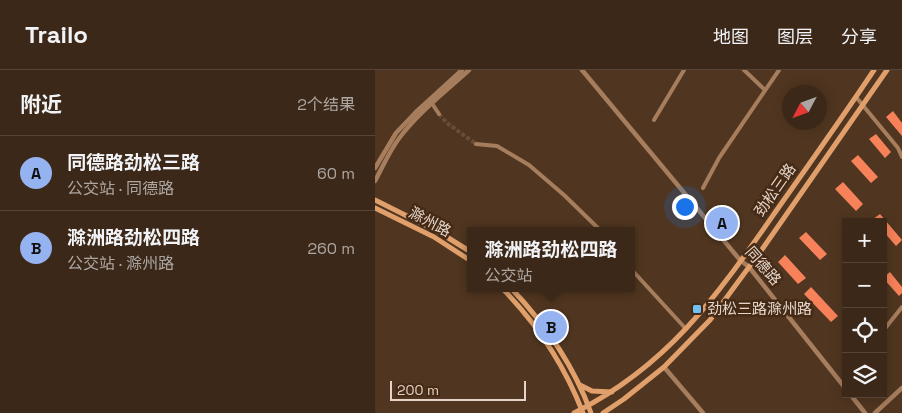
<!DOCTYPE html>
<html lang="zh">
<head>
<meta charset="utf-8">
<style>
  :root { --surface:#3c2818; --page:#473425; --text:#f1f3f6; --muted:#aca6a2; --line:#554437; --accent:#95b2f1 }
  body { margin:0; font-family:"Space Grotesk","Noto Sans SC",sans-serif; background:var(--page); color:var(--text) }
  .controls { position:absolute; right:15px; bottom:15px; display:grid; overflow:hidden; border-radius:0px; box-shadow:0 2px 12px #0003 }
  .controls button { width:45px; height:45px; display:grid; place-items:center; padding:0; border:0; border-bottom:1px solid var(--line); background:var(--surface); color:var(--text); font:25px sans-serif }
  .compass { position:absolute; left:407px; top:15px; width:45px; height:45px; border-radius:50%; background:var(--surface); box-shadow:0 2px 12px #0003; rotate:229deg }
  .scale { position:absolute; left:15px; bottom:12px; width:136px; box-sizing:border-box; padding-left:5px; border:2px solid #e5d4c7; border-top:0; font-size:14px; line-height:18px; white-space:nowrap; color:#e5d4c7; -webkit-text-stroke:4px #452b16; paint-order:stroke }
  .you { position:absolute; left:309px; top:136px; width:18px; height:18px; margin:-12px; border:4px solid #fff; border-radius:50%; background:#1a73e8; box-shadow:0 0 0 8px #1a73e833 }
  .badge { display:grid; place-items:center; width:32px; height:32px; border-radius:50%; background:var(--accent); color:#111; font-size:16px; font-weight:700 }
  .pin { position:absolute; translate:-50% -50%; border:2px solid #fff; box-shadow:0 1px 5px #0006 }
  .popup { position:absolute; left:92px; top:157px; width:168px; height:65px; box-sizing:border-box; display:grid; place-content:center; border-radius:0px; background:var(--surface); filter:drop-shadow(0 1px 4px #0005); font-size:16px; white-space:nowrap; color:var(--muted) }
  .popup b { font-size:19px; color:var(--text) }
  .popup::after { content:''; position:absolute; left:50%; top:100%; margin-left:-10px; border:10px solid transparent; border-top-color:var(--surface) }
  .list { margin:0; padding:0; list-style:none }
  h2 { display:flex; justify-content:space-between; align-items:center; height:65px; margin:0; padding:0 20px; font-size:21px }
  h2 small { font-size:16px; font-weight:400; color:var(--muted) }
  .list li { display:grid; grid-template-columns:32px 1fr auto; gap:15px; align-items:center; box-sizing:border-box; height:75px; padding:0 20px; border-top:1px solid var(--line) }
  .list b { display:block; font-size:19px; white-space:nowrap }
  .list p { margin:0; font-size:16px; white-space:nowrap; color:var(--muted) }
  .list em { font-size:16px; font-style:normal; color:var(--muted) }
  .icon { flex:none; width:28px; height:28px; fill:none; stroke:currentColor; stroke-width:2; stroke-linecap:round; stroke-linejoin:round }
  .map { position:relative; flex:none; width:527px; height:343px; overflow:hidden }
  header { display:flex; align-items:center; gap:30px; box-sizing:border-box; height:70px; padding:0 25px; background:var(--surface); border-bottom:1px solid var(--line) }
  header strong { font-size:24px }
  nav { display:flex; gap:28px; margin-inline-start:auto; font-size:18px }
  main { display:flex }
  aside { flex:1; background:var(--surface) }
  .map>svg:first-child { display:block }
</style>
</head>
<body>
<header>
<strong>Trailo</strong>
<nav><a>地图</a><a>图层</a><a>分享</a></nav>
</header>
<main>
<aside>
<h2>附近<small>2个结果</small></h2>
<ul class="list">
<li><span class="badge">A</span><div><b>同德路劲松三路</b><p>公交站 · 同德路</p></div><em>60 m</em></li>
<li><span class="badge">B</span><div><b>滁洲路劲松四路</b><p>公交站 · 滁州路</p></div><em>260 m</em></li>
</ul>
</aside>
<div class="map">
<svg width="527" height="343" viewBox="0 0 527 343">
  <rect width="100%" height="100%" fill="#503620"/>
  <path fill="#f7825a" d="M518 41 527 53V66L511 47Z
    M501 64 516 82 510 88 494 69Z
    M483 85 503 107 496 113 476 91Z
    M468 112 488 134 481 141 460 119Z
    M505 144 527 170 521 176 508 161V152H501L498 149Z
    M431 162 452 184 445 190 424 168Z
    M410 185 431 208 423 214 403 192Z
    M515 202 527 217V223L524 226 508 208Z
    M436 217 463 246 456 252 429 224Z"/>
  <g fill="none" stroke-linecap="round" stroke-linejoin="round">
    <path stroke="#664e39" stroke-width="4" stroke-dasharray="4 2" stroke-linecap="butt" d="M64 44 72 53 101 74"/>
    <path stroke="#a67d5d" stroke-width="4" d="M369 0 390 20
      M481 27 523 78 527 87
      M56 32 64 44
      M279 50 309 0
      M101 74 122 76 154 95 189 125 226 161
      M328 118 344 88 404 0
      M256 199 311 259
      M508 261 527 237"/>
    <path stroke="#a67d5d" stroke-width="4.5" d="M207 0 365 190 374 197 471 319
      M0 98 21 63 41 42 87 0
      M0 111C8 96 15 80 25 67 44 42 71 21 94 0
      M289 297 328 343
      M475 324 490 343
      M500 343 527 318"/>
    <path stroke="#e1a06b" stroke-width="5" d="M0 130 62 161 96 182
      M0 138 59 167 96 191
      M127 218C162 254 190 296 208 343
      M136 218C170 254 199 296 216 343
      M205 315 217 321 237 322
      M199 343C297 294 345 221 406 134 437 90 469 45 499 0
      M228 343 249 329 289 297 335 250 388 178 512 0"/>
  </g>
  <rect fill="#72c1f5" stroke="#452b16" stroke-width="2" x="317" y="234" width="10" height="10" rx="2.5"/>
  <g text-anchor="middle" stroke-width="5" stroke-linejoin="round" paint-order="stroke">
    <g font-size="15" fill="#e5d4c7" stroke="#452b16">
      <text transform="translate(400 120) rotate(-55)" y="5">劲松三路</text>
      <text transform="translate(55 152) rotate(28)" y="5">滁州路</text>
      <text transform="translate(388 196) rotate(49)" y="5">同德路</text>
    </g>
    <g font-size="15" fill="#e5d4c7" stroke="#452b16" text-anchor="start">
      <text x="332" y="244">劲松三路滁州路</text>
    </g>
  </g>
</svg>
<div class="controls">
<button>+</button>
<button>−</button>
<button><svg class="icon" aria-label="locate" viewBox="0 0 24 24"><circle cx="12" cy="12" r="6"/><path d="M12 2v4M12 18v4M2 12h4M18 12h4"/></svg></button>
<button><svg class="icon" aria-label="layers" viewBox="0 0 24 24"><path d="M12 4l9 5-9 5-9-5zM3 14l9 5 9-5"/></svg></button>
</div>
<svg class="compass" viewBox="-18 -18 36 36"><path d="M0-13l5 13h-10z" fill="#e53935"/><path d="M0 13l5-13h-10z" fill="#aca6a2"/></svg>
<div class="scale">200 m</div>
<div class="you"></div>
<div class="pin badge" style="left:347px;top:153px">A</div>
<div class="pin badge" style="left:176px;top:257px">B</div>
<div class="popup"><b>滁洲路劲松四路</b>公交站</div>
</div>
</main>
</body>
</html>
